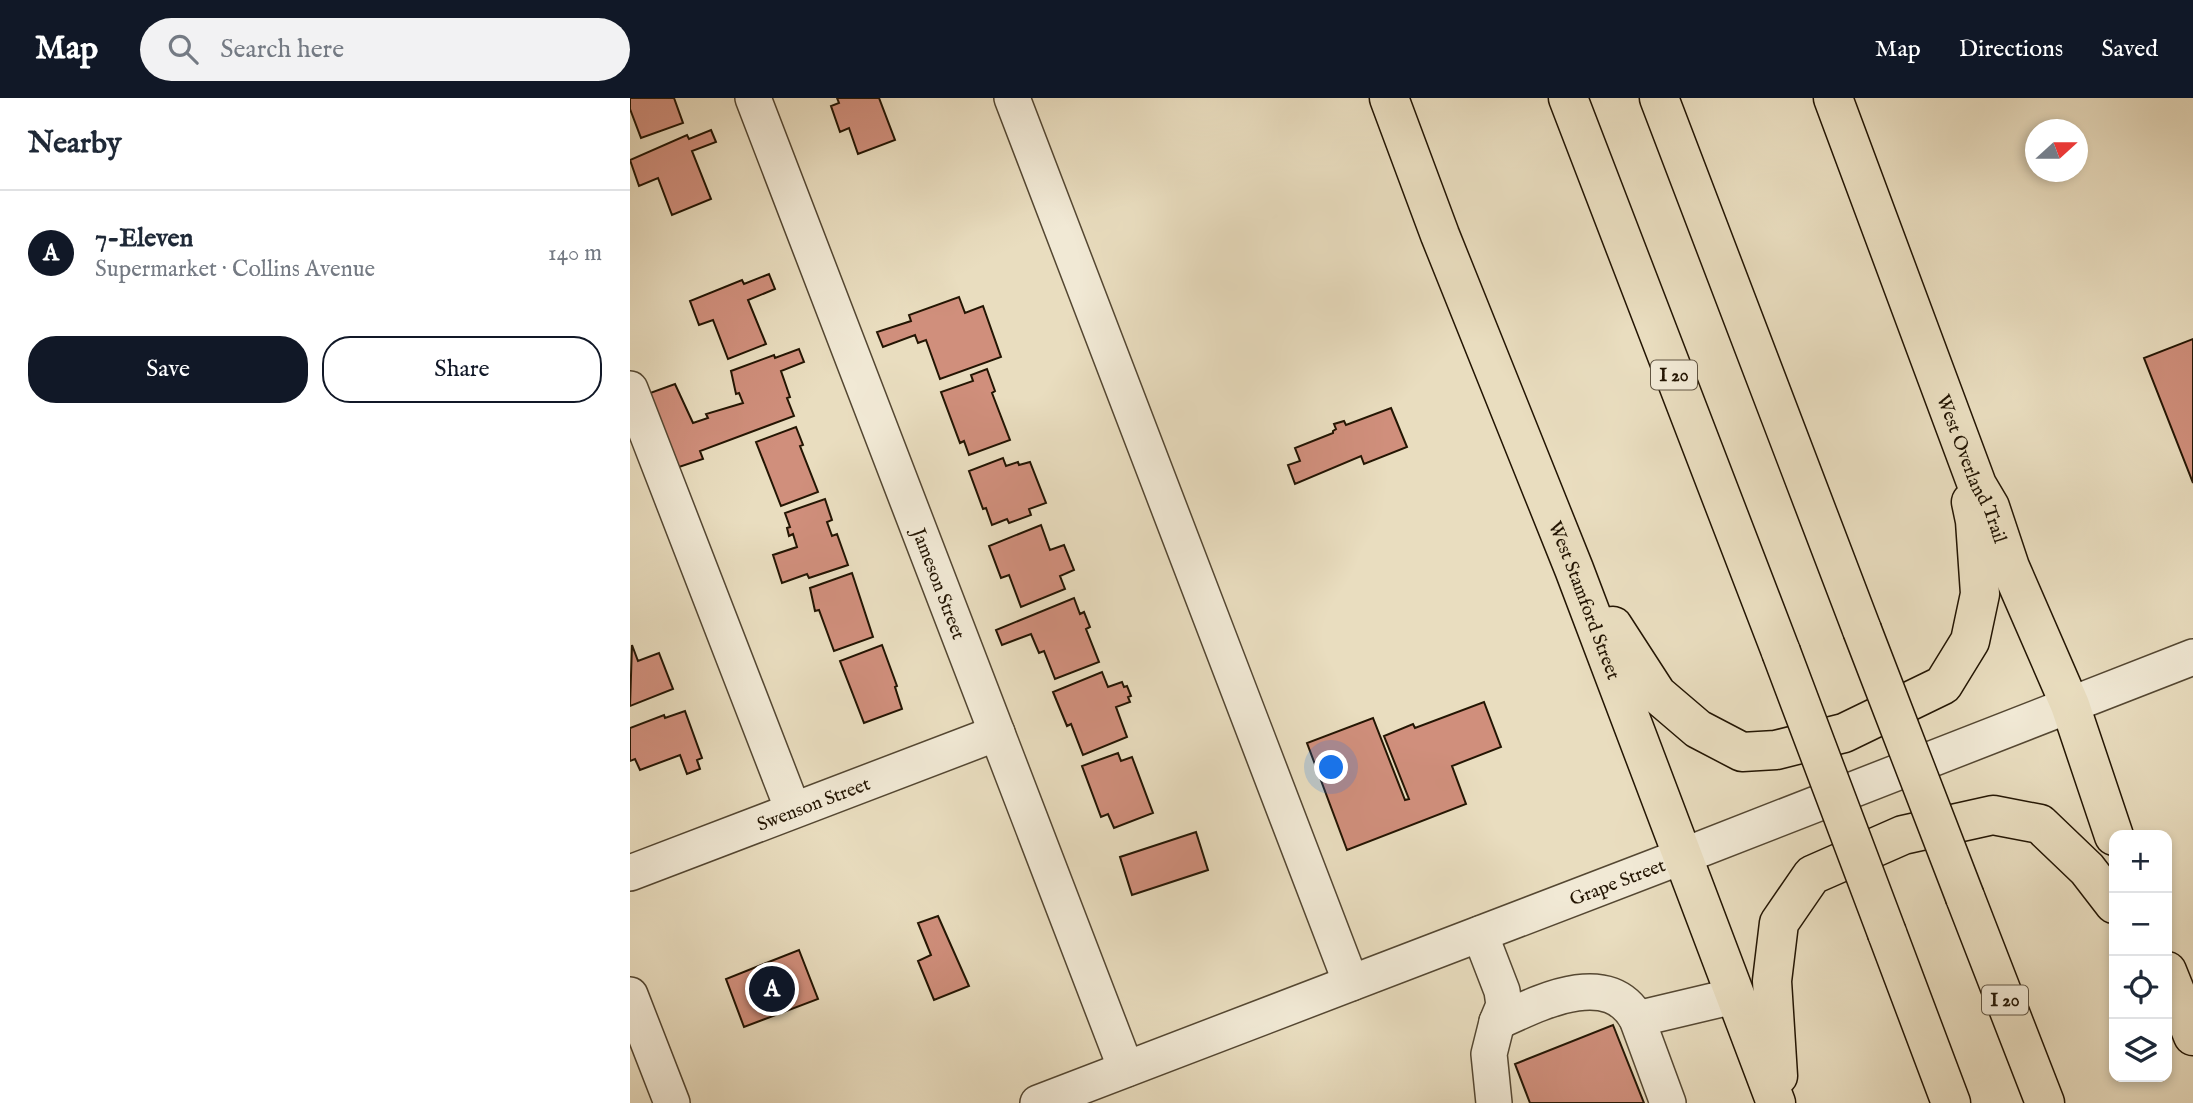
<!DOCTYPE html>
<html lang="en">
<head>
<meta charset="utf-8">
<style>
  :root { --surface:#fff; --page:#f2f2f3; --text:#1f2937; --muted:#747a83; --line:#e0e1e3; --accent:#111827 }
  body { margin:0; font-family:"IM FELL English",serif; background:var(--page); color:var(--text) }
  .controls { position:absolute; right:21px; bottom:21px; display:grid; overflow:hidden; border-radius:14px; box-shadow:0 4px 10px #0003 }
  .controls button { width:63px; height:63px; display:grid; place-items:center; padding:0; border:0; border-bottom:2px solid var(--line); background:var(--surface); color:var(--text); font:35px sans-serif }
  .compass { position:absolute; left:1395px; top:21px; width:63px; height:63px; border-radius:50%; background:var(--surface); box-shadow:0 4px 10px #0003; rotate:69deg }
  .you { position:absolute; left:702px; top:670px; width:24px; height:24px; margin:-18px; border:5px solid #fff; border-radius:50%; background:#1a73e8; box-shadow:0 0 0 10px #1a73e833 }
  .badge { display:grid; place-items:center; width:46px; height:46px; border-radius:50%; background:var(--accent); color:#fff; font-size:23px; font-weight:700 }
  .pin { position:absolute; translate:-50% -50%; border:4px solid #fff; box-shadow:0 2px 7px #0006 }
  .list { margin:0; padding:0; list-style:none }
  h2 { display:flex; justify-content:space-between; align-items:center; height:91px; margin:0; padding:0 28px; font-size:30px }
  h2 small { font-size:23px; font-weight:400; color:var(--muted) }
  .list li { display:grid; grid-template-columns:46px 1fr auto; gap:21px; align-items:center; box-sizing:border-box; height:126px; padding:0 28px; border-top:2px solid var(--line) }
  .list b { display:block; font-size:26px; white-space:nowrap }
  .list p { margin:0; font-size:23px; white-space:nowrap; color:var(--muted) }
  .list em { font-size:23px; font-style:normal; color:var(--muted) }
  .actions { display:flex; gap:14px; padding:21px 28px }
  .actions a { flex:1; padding:16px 0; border:2px solid var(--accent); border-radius:28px; text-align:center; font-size:24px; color:var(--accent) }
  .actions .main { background:var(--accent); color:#fff }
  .icon { flex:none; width:38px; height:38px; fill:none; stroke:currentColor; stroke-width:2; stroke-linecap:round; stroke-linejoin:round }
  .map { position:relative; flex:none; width:1563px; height:1005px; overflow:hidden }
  header { display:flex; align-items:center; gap:42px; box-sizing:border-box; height:98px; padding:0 35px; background:var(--accent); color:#fff }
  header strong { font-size:33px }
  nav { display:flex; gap:38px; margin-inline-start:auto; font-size:24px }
  .search { width:490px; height:63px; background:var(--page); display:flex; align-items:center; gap:18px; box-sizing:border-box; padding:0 24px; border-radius:38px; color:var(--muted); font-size:26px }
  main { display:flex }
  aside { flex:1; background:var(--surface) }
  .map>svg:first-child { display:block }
</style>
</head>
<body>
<header>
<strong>Map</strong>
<div class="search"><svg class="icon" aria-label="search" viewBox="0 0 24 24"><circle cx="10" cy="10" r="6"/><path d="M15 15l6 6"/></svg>Search here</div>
<nav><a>Map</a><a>Directions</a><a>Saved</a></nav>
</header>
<main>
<aside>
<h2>Nearby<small></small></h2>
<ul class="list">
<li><span class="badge">A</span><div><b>7-Eleven</b><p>Supermarket · Collins Avenue</p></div><em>140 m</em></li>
</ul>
<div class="actions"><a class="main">Save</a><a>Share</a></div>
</aside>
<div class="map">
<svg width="1563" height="1005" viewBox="0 0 1563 1005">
  <rect width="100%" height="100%" fill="#e9ddbf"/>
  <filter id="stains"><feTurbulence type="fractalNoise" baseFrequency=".00286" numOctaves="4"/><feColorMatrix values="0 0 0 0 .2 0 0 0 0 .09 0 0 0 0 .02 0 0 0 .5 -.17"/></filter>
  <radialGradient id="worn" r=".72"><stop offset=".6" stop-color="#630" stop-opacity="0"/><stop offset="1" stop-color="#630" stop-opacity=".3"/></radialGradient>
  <path fill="#d08f7c" stroke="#231503" stroke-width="2" d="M0 0H44L53 25 11 40 0 11Z
    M207 0H249L265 42 228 56 219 30 210 34 201 8 209 5Z
    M81 32 86 44 62 53 81 101 42 117 28 80 9 88 0 62 57 37 59 41Z
    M139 176 145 191 118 202 136 246 98 261 83 222 69 227 60 203 112 182 114 186Z
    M329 199 335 215 353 208 371 259 310 281 296 242 288 245 285 237 253 249 247 234 281 223 279 217Z
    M1563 241V385L1514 260Z
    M169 251 174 264 151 273 160 299 157 300 164 318 70 353 73 361 46 370 20 295 45 286 63 325 78 320 76 316 113 305 109 295 106 296 101 273 144 257 145 260Z
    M357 271 365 293 362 295 380 342 339 357 334 343 330 345 311 294 343 283 341 277Z
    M761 310 777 349 734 366 731 358 665 386 658 367 670 363 665 350 703 335V333L706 331 704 326 714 323 716 327Z
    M166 329 173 347 170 348 188 394 151 408 126 344Z
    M373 360 376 368 388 364 389 367 400 364 416 405 399 411 401 417 379 425 377 421 362 427 356 410 353 411 339 373Z
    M195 401 202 422 197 424 202 438 207 436 218 467 179 480 177 476 152 485 143 457 167 449 163 436 159 438 157 430 160 429 155 415Z
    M411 427 420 452 434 447 444 472 430 478 435 491 391 509 379 477 371 480 359 448Z
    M222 475 243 539 204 553 189 512 185 513 180 490Z
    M444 500 450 516 454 514 460 529 456 531 469 564 425 581 414 553 409 555 401 536 372 547 366 532Z
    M2 547 8 563 29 555 43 591 0 608Z
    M252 547 267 588 265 589 272 611 234 625 210 563Z
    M472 574 478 589 492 584 494 589 497 588 501 598 498 599 500 604 486 609 497 639 453 657 441 626 437 628 423 594Z
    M854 604 871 649 822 668 836 706 717 752 677 645 743 620 775 702 779 701 754 638 783 626 785 630Z
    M55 613 72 660 67 662 70 671 57 676 50 657 10 672 5 661 0 663V630L34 617 35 620Z
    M488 655 491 663 502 659 523 715 484 730 478 716 471 719 452 668Z
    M566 734 578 772 502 797 490 759Z
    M308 818 339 888 304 902 288 863 301 857 288 825Z
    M169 852 188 901 114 929 96 881Z
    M983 927 1014 1005H900L885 966Z"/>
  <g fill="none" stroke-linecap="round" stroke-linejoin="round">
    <defs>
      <g id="minor">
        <path id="s1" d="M123 0 496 971"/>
        <path d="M382 0 721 885"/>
        <path d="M0 291 163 712"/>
        <path id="s2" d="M0 775 367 635"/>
        <path d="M850 836 872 893 874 907 867 924 859 956 864 1005"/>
        <path d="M0 897 42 1005"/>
        <path d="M1007 921 1104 898"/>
        <path d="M867 924C907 906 978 868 1007 921L1038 1005"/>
        <path id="s3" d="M408 1005 1053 758 1563 559"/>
      </g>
      <g id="major">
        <path id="s4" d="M759 0 810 137 944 471 1146 1005"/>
        <path id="s5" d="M1203 0 1347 387 1360 409 1380 469 1440 607 1484 738"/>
        <path d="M983 528 1027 596 1068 631 1112 654 1146 652 1214 635 1313 587 1340 543 1350 496 1345 423 1341 404"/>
        <path d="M1537 873 1563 938"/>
        <path d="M1148 978 1142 883 1149 825 1182 777 1273 737 1363 717 1410 726 1457 771 1484 806"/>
      </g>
      <path id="highway" d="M938 0 1151 554
        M1029 0 1232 532
        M1335 799 1415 1005
        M1257 835 1321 1005"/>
    </defs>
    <use href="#minor" stroke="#544732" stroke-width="38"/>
    <use href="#major" stroke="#231503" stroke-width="41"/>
    <use href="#highway" stroke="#231503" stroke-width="41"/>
    <use href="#minor" stroke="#f1e9d5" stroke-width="35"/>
    <use href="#major" stroke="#e9ddbf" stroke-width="38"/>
    <use href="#highway" stroke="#e9ddbf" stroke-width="38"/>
    <defs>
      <path id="highway-bridge" d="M1232 532 1335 799
        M1151 554 1257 835"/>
    </defs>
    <use href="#highway-bridge" stroke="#231503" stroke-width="41" stroke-linecap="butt"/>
    <use href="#highway-bridge" stroke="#e9ddbf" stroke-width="38"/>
  </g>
  <g text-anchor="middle" stroke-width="5" stroke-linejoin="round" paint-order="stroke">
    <g fill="#f1e9d5" stroke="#615542" stroke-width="2">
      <rect x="1021" y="262.5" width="46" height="29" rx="5"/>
      <rect x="1352" y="887.5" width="46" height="29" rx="5"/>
    </g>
    <g font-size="18" font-weight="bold" fill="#231503">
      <text x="1044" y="283">I 20</text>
      <text x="1375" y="908">I 20</text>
    </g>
    <g font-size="19" fill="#231503" stroke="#f1e9d5">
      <text dy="7" stroke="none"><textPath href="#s5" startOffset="396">West Overland Trail</textPath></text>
      <text dy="7" stroke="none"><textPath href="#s1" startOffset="520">Jameson Street</textPath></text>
      <text dy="7" stroke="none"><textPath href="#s4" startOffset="539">West Stamford Street</textPath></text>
      <text dy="7" stroke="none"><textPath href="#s2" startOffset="196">Swenson Street</textPath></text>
      <text dy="7" stroke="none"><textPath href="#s3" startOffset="620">Grape Street</textPath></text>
    </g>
  </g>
  <rect width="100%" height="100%" filter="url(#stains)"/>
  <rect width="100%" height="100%" fill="url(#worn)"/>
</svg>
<div class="controls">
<button>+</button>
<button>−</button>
<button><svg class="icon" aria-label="locate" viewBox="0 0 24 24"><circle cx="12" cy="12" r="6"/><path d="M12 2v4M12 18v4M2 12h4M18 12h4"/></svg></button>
<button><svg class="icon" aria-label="layers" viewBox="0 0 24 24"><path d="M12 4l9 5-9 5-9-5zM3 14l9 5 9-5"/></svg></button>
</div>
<svg class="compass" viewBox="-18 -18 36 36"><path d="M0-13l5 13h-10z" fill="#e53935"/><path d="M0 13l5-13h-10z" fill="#747a83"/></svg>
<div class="you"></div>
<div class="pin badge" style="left:142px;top:891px">A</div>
</div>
</main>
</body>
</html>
